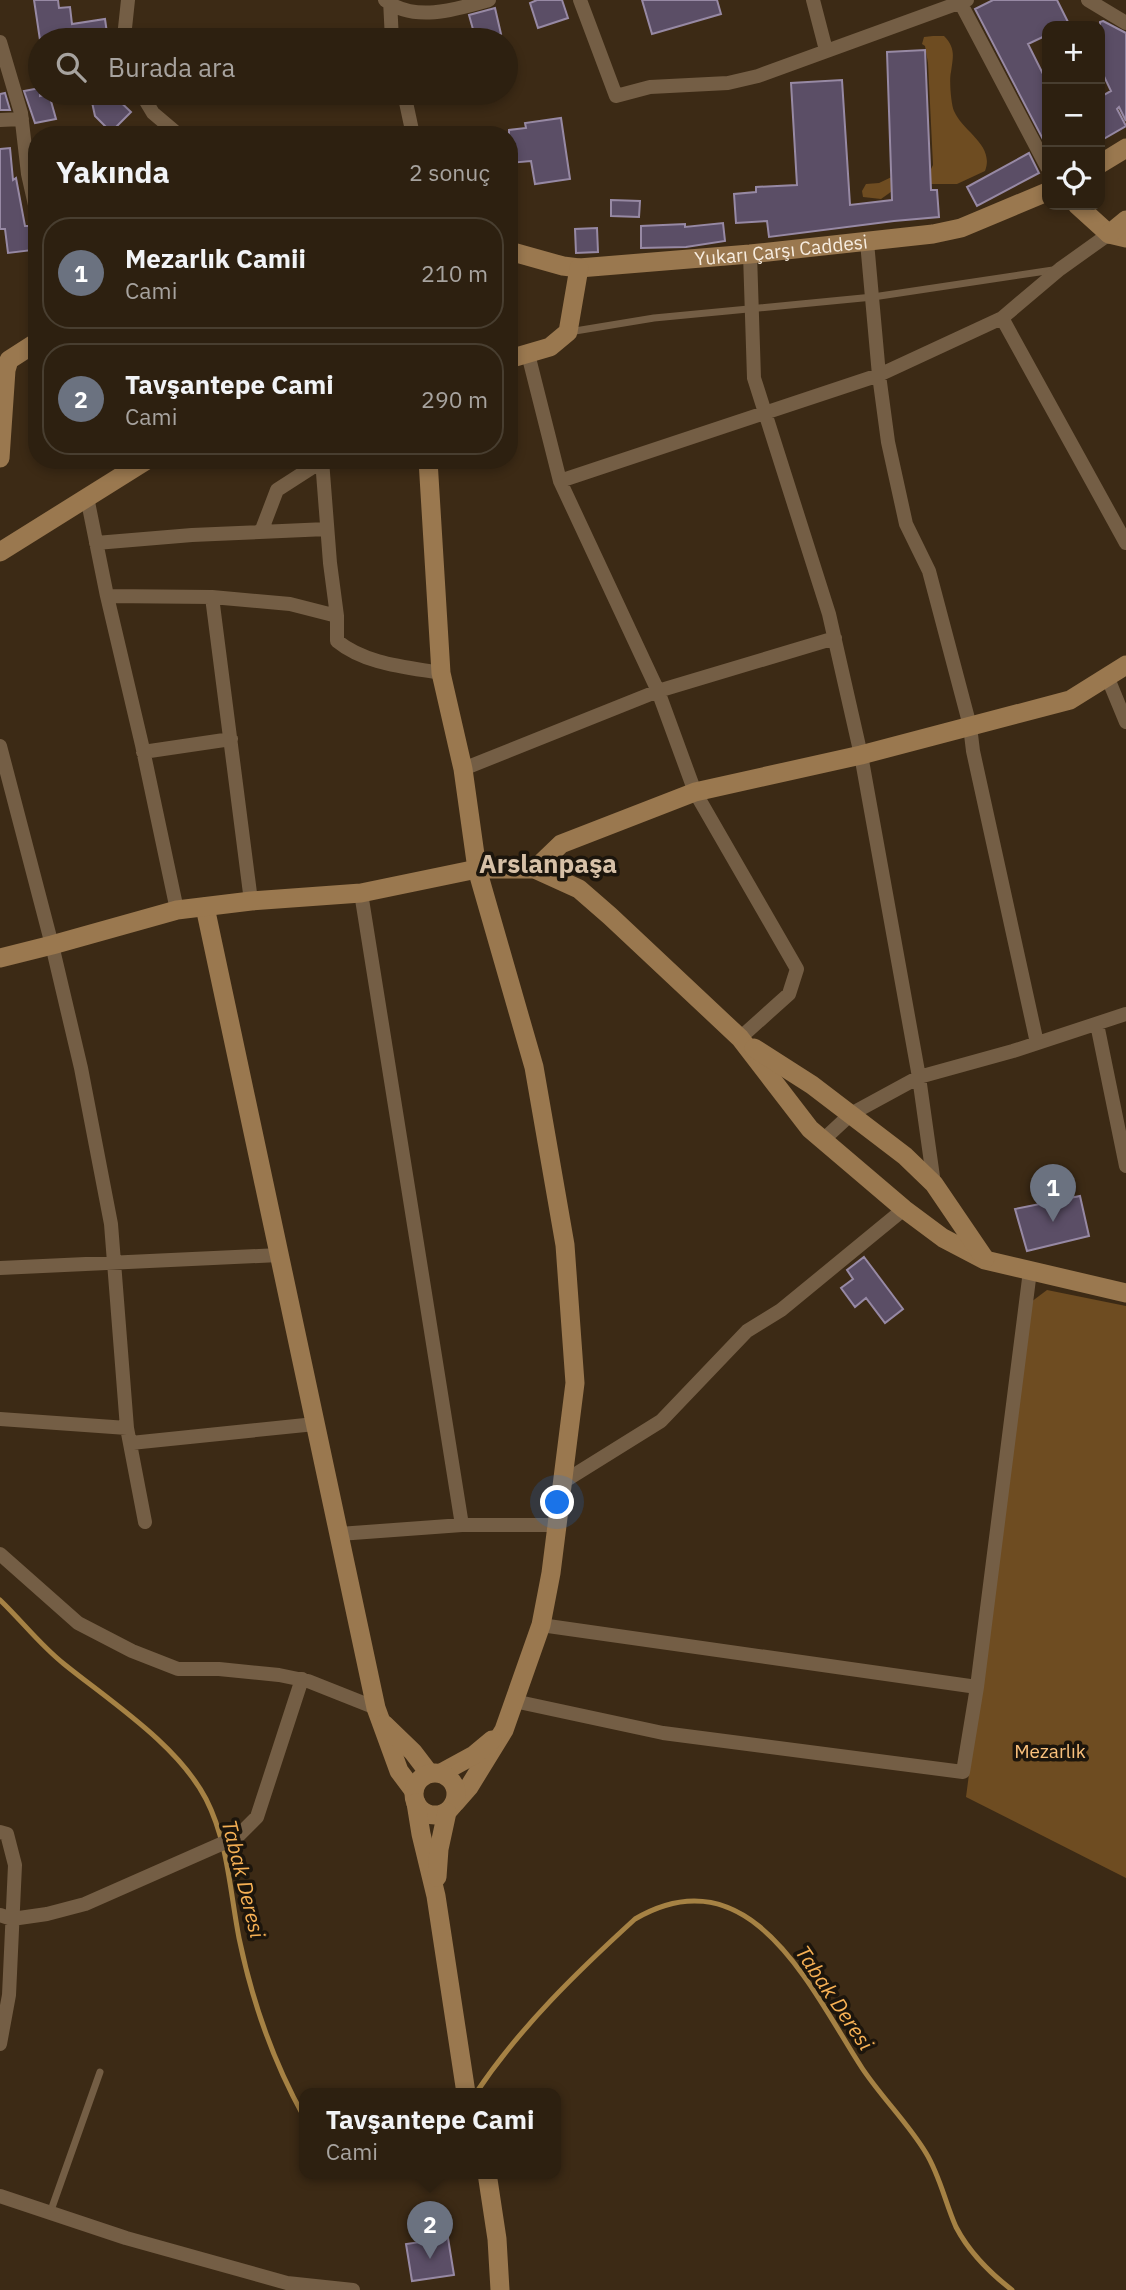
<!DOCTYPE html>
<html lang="tr">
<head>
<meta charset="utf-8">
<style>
  :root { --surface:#2d2010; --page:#392d1e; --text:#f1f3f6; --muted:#a7a39f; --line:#483e30; --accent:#d93025 }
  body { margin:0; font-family:"IBM Plex Sans",sans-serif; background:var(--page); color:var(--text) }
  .controls { position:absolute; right:21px; top:21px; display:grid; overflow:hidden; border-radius:14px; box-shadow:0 4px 10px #0003 }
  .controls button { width:63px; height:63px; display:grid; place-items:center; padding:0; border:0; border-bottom:2px solid var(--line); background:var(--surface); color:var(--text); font:35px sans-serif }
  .you { position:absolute; left:558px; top:1503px; width:24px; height:24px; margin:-18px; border:5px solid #fff; border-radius:50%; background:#1a73e8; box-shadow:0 0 0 10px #1a73e833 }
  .badge { display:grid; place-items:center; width:46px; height:46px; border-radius:50%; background:var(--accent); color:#fff; font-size:23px; font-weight:700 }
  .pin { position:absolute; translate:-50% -58px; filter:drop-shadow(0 2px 4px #0008) }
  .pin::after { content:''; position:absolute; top:37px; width:24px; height:21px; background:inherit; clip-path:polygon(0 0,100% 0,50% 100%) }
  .popup { position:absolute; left:299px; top:2088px; width:262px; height:91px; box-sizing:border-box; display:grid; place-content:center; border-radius:14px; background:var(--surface); filter:drop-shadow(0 2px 5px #0005); font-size:23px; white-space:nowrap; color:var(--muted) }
  .popup b { font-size:26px; color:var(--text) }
  .popup::after { content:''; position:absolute; left:50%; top:100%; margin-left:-14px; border:14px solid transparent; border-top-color:var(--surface) }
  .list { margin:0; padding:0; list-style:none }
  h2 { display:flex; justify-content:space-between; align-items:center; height:91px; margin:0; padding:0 28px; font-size:30px }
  h2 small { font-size:23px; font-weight:400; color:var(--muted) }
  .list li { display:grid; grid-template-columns:46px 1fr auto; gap:21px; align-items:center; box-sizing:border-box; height:112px; margin:0 14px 14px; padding:0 14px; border:2px solid var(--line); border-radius:28px }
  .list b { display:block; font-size:26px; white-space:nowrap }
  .list p { margin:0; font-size:23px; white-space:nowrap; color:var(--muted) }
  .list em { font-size:23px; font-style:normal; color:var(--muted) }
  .icon { flex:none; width:38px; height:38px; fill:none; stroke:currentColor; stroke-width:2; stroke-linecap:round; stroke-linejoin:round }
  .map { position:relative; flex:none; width:1126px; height:2290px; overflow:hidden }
  .search { position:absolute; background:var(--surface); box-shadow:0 4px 10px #0003; left:28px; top:28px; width:490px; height:77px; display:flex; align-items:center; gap:18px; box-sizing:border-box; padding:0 24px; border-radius:38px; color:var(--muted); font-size:26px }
  .panel { position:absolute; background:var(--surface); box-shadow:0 4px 10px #0003; left:28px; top:126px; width:490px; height:343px; border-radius:28px }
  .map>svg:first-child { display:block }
</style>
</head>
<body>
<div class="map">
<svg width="1126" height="2290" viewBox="0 0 1126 2290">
  <rect width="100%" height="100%" fill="#3c2a15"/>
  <path fill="#6e4c21" d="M933 36H944C956 48 953 57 951 72 949 79 951 104 954 111 963 132 995 145 985 171L957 184H926L895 189 881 199 863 197 862 191 866 184 879 183 898 174 925 175 930 171 933 165 928 63 925 46 922 44 924 37Z
    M1047 1290 1126 1306V1878L966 1797 1031 1302Z"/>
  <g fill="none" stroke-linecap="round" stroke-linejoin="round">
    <path stroke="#a68244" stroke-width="5" d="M0 1600C22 1621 40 1645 64 1664 111 1702 178 1745 206 1799 228 1842 230 1892 239 1938 252 2001 273 2061 304 2117
      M476 2093C520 2027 577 1972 635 1919 751 1851 812 1991 862 2068 882 2098 908 2123 926 2153 940 2176 945 2202 956 2227 969 2252 990 2273 1012 2290"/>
  </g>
  <path fill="#5b4e66" stroke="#9789a4" stroke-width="2" d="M34 0H58L59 8 70 7 72 24 105 19 108 40H93V36L61 40H40Z
    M537 0H562L568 18 538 28 530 3Z
    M642 0H717L721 14 652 34Z
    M993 0H1057L1070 26H1047V35L1028 44 1047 82V147L975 9Z
    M495 8 501 34 476 40 469 15Z
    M1103 21 1126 33V121L1119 107 1117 109 1126 126 1100 141V97L1111 91 1100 68V22Z
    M925 50 931 190H937L939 217 894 221 769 237 767 221 736 223 734 194 756 192V187L797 185 791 83 842 80 850 205 892 200 887 52Z
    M40 88V96L49 94 56 119 35 123 24 91Z
    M5 93 10 110H0V94Z
    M90 93H111L131 112 111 132 95 116Z
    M561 118 570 179 535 184 531 161 509 163V130L526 128 525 123Z
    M10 148 13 180 16 178 25 226H30L33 250 8 253 5 229H0V149Z
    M1029 153 1039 173 977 206 967 187Z
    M611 200 640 201 639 217 611 216Z
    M723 223 725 241 686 247 641 248V226L685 224V227Z
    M597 228 598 252 576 253 575 229Z
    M1080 1196 1089 1236 1027 1251 1015 1209Z
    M864 1257 903 1309 885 1323 866 1298 855 1307 841 1288 853 1279 847 1270Z
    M448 2238 454 2275 412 2281 406 2244Z"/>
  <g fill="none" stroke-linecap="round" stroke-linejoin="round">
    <path stroke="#745e45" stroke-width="7" d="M569 332 654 318 873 297 1053 270
      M50 2213 100 2072"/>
    <path stroke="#745e45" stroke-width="14" d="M385 0C414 23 458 9 489 0
      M390 0 392 40
      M580 0 616 96 650 87 728 83 758 76 967 0
      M813 0 826 50
      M959 0 1047 167
      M1088 0 1126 23
      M126 40 125 28 128 0
      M0 42 21 113 28 174 37 214
      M141 93 153 113 179 135
      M404 93 413 135
      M0 120 22 119
      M867 242 879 375 888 442 906 524 929 571 970 726 973 751 1037 1043
      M750 254 754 378 829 614 861 755 919 1077 934 1184
      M1002 318 1126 543
      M528 354 560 481 658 691 695 792 797 969 789 994 740 1038
      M322 460 330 563 337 616
      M560 481 879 375 1002 318 1060 269 1109 234
      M87 497 107 596 142 745 177 910
      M261 532 277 490 322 461
      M96 543 192 535 327 529
      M107 596 212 597 290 604 337 616V641C365 664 406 667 441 673
      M212 597 251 901
      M1107 676 1126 722
      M0 746 52 945 81 1068 111 1224 127 1428 145 1522
      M143 752 231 739
      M463 769 658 691 835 638
      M361 893 462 1525
      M1097 1024 1126 1166
      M823 1140 851 1114 919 1077 1013 1051 1126 1014
      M0 1268 279 1255
      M0 1419 127 1428
      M131 1443 315 1424
      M563 1482 661 1421 747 1331 781 1310 904 1209
      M339 1534 462 1525H557
      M0 1554 78 1623 132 1651 178 1669H219L279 1675 308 1681 376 1708
      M541 1625 977 1687
      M514 1701 663 1733 963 1772 977 1687 1030 1271
      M0 1832 7 1834 15 1865 9 1995 0 2044
      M0 1915 12 1919 47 1914 85 1904 237 1837 257 1817 302 1679
      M0 2196 126 2238 287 2283 353 2290"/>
    <g stroke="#9a784f" stroke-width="19">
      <path d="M1100 164 1126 148"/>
      <path d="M1077 205 1109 234 1126 238"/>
      <path d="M1109 234 1126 220"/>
      <path id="s1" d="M509 251 563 266 579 268 750 254 933 234 961 228 1047 192"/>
      <path d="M509 359 550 347 568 332 579 268"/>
      <path d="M0 458 6 370 9 360 37 342"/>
      <path d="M428 460 441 673 463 769 477 869 534 1067 565 1245 575 1383 551 1573 541 1625 504 1730 469 1787 455 1803"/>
      <path d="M0 552 147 460"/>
      <path d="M535 869 561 844 695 792 861 755 1070 700 1126 665"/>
      <path d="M205 907 376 1708 399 1771 414 1791"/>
      <path d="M0 958 52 945 177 910 251 901 361 893 477 869H535L579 889 610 916 740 1038 810 1129 904 1209 943 1238 985 1260 1126 1293"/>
      <path d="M754 1048 812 1085 905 1156 934 1184 985 1259"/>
      <path d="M384 1724 413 1752 429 1773"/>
      <path d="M441 1773 474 1755 492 1740"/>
      <circle cx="435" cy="1794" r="21"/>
      <path d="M416 1803 421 1834 436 1896 466 2093"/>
      <path d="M437 1877 439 1849 447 1812"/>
      <path d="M487 2173 497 2239 500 2290"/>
    </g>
  </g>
  <g text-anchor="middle" stroke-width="7" stroke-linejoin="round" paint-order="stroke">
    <g font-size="19" fill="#f7ecdf" stroke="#1c150c">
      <text dy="7" stroke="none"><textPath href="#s1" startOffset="275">Yukarı Çarşı Caddesi</textPath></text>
    </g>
    <g font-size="19" fill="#f9c07c" stroke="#1c150c">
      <text x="1050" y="1758">Mezarlık</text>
    </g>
    <g font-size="21" font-style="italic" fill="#f7b155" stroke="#1c150c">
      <text transform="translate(243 1879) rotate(76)" y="7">Tabak Deresi</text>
      <text transform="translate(834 1998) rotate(56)" y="7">Tabak Deresi</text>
    </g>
    <g font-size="26" font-weight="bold" fill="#d6c0a7" stroke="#1c150c">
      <text x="548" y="873">Arslanpaşa</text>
    </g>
  </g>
</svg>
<div class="controls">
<button>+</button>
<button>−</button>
<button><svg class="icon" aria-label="locate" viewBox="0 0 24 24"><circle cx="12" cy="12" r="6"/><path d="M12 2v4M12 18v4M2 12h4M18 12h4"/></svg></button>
</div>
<div class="you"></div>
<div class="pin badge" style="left:1053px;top:1222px;background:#6b7280">1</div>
<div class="pin badge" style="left:430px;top:2259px;background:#6b7280">2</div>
<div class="popup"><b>Tavşantepe Cami</b>Cami</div>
<div class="search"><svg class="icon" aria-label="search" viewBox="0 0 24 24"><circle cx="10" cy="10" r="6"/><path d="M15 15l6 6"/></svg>Burada ara</div>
<section class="panel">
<h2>Yakında<small>2 sonuç</small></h2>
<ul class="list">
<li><span class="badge" style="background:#6b7280">1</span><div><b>Mezarlık Camii</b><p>Cami</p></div><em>210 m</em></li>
<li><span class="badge" style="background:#6b7280">2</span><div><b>Tavşantepe Cami</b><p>Cami</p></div><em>290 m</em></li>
</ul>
</section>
</div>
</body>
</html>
